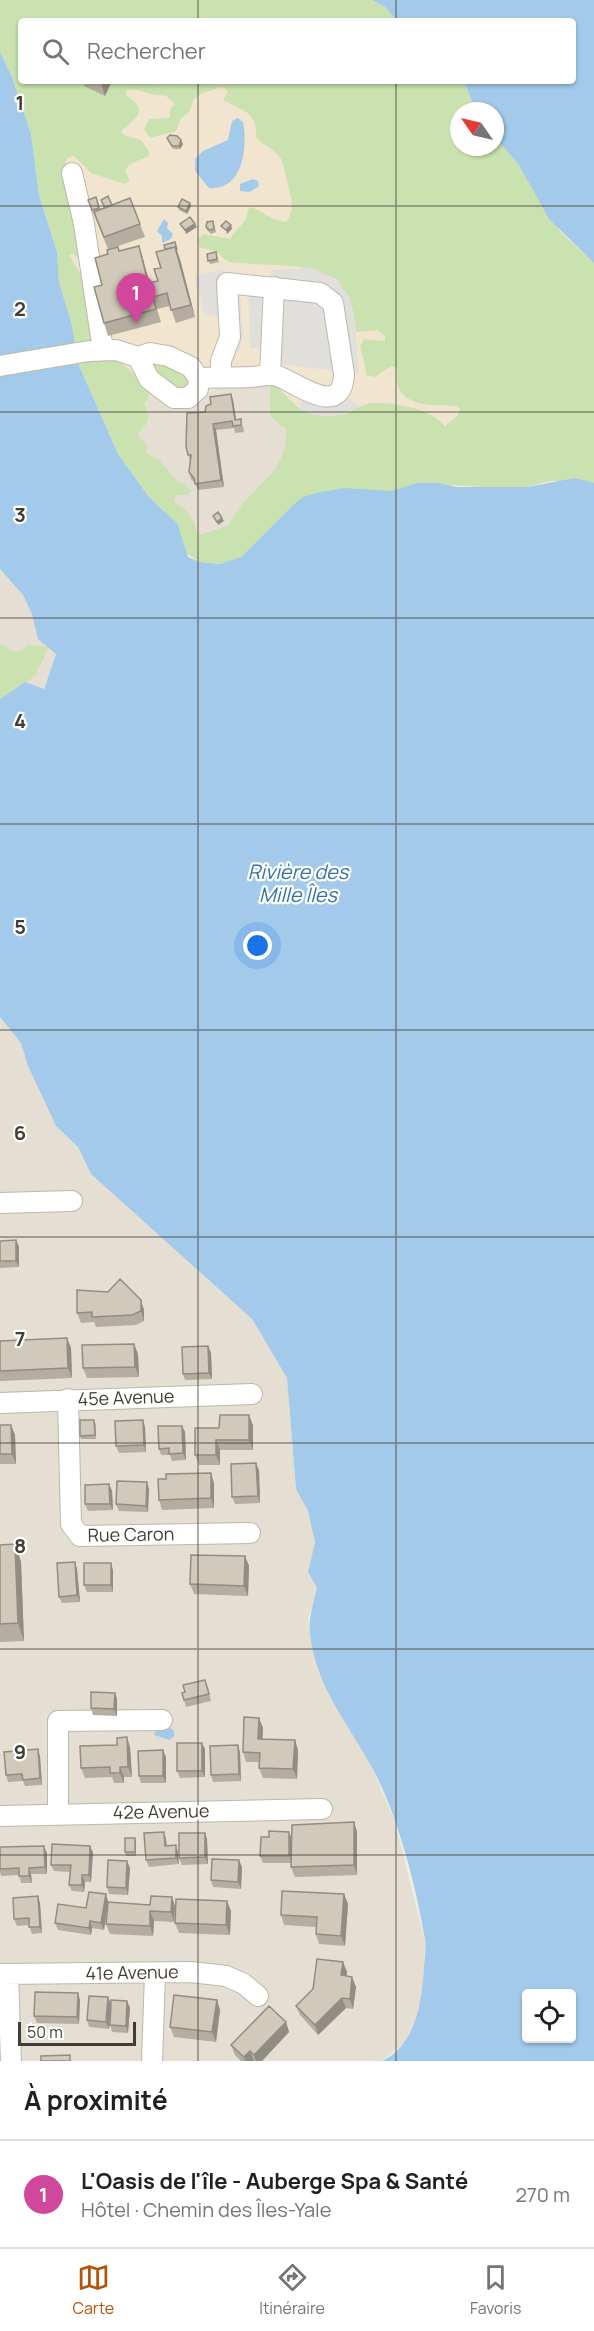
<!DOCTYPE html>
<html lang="fr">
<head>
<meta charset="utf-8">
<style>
  :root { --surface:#fff; --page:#f2f2f2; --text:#202124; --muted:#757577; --line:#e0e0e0; --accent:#b45309 }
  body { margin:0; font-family:Manrope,sans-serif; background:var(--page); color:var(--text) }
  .controls { position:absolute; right:18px; bottom:18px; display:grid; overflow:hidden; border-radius:6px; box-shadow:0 2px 4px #0004 }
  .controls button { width:54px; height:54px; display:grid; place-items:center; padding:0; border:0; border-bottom:2px solid var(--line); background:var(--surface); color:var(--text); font:30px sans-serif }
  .compass { position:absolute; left:450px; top:102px; width:54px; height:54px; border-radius:50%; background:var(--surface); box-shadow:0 2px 4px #0004; rotate:304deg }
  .scale { position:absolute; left:18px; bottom:15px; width:118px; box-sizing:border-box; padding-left:6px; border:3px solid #423d34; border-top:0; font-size:16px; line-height:21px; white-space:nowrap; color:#423d34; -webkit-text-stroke:4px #fff; paint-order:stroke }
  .you { position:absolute; left:258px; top:946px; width:21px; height:21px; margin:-15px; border:4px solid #fff; border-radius:50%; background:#1a73e8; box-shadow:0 0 0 9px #1a73e833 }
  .badge { display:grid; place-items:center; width:39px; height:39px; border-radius:50%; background:var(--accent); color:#fff; font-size:20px; font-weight:700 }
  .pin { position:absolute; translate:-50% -50px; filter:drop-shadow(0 2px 3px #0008) }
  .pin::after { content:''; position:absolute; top:32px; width:21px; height:18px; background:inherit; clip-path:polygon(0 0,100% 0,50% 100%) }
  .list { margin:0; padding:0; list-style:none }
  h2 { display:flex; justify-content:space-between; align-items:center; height:78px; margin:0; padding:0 24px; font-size:26px }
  h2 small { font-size:20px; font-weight:400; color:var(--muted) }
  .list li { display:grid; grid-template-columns:39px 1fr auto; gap:18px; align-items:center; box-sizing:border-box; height:108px; padding:0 24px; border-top:2px solid var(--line) }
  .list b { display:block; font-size:22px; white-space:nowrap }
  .list p { margin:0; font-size:20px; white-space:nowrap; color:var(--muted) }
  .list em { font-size:20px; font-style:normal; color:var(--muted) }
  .icon { flex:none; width:33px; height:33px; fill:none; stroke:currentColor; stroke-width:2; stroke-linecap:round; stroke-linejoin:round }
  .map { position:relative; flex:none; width:594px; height:2061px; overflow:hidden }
  .search { position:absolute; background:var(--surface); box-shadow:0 2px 4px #0004; left:18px; right:18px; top:18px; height:66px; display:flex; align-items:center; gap:15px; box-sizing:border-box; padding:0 21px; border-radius:6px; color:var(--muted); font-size:22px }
  .sheet { height:186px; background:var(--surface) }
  nav { display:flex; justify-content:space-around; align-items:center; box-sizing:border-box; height:84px; border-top:2px solid var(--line); background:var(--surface); font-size:16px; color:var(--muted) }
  nav a { display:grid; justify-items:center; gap:3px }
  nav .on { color:var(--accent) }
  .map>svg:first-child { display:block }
</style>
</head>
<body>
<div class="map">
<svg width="594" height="2061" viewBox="0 0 594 2061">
  <rect width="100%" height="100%" fill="#f0ede4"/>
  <path fill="#e4dfd2" d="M81 361 200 397 222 386 270 383 345 414 200 562Z
    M0 569 23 595 33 614 36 631 45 646 52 648 56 654 44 689 0 699Z
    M0 1017 21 1043 28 1066 56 1126 78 1147 91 1174 252 1319 287 1378 296 1489 308 1511 315 1542 308 1572 317 1588 308 1619 395 1822 425 1941 423 1993 416 2021 405 2042 382 2061H0Z"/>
  <path fill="#f2e5cf" d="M0 0H372L398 21H21V81H464L476 111H459V147H495V137L577 245 594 263V483L450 433 442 422 430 414 299 409 270 383 222 386 200 397 154 394 95 358 12 77 0 52Z"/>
  <path fill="#c9e2af" d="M0 0H372L385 7 398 21H21V81H86L105 96 112 81H464L476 111H459V147H495V137L519 165 560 232 594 263V483L550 481 527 487H480L417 483 391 491H370L292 506 241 557 220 564 200 562 185 553 164 510 149 497 118 454 77 361 83 359 119 360 149 389V396L144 404C152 420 148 423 137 434L147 445 146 453 159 460 177 481 186 485 191 491 188 495H176L174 501C186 510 195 516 196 532L199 535 228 526C245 488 289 477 286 429L273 419 270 413V383C287 392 294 410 314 415 324 417 341 417 350 412 357 408 363 404 372 403 393 402 431 408 445 426L458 415 460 409 456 406C438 405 407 408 398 387 396 381 398 375 397 368L391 366 375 377 367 375 360 346 364 339 385 341V336L377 330 356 332C351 252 289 270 231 262 224 261 222 255 216 252 211 250 204 249 199 247L198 240 203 234 231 239C236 225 246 228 248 209L251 207C262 211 275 222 286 222 290 217 292 211 292 205 292 201 283 162 281 159 274 148 263 146 256 137 258 111 239 109 223 100L228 91 222 87 202 93 194 99 189 112 180 120 176 131 150 138 144 129 149 119 170 118V109L175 104 165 95C152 97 140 88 127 90L126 95C150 111 136 118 121 131L124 135 141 140 149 151V156L130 164 125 170 130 181 125 184 91 173 74 156 67 158 63 170 72 198 80 259 73 254 69 255 84 280 92 340 91 343 73 347 72 325 59 282 57 252 39 195 31 134 12 77 0 52Z
    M150 360 187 373 192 383 181 392 160 379Z
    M0 644 12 651H21L28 645 49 647 35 676 0 699Z"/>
  <path fill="#e1dfdc" d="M311 268 337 279 350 298 355 323 359 374 271 363V349L250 348 248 290 270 287 271 270Z
    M225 269 227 283 240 294 243 336 238 352 227 348 229 314 205 316 194 276Z
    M304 390 337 391 360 406 345 414H313L299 409Z"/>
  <path fill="#a3caea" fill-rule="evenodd" d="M372 0H594V263L549 219 519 165 495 137V111H476L464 81H573V21H398L385 7Z
    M0 52 12 77 31 134 39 195 57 252 59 282 72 325 77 361 118 454 149 497 177 523 188 557 200 562 220 564 241 557 292 506 303 497 316 493 344 488 391 491 417 483H438L457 487H527L575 478 594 483V2061H382C417 2044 422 2001 424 1966 425 1957 426 1947 425 1939 416 1887 400 1824 377 1777 356 1735 323 1697 313 1651 307 1624 310 1614 317 1588L308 1572 315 1542 308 1511 296 1489 287 1378 252 1319 91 1174 78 1147 56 1126 28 1066 21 1043 0 1017V699L25 682 44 689 56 654 38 639 32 614 23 595 0 569ZM526 1994H572V2038H526Z
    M238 118 243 122C248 147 243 191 209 188L195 171V159L203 151 228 140 232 121Z
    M253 179 258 181 259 186 250 192 240 191V184Z
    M164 219 168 223 167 228 173 234 171 239 162 243V236L157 231Z
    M170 1728 174 1731V1736L170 1740 154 1735 156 1730Z"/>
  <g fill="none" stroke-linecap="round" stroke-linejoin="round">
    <defs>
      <path id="minor" d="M72 173 84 224 103 350
        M0 366 89 351 116 350 138 357 150 353 168 356 191 367 199 379 198 389 188 398H174L149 379 138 357
        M270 375 274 287
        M199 378C216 377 233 378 250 377 258 377 266 374 274 375 290 377 342 423 344 374L333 303 320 293 227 283 230 337 221 361V377
        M0 1203 72 1201
        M68 1399 71 1524 80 1536 250 1533
        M0 1403 252 1394
        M58 1814V1721L162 1720
        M0 1816 322 1809
        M0 1974 191 1972 226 1976 244 1984 258 1996
        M8 1974 11 2061
        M152 2061 155 1974"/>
    </defs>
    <use href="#minor" stroke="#beb8aa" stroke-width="22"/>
    <use href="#minor" stroke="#fff" stroke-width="20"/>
  </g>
  <path fill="#b4ada0" d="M82 81H112L105 96 84 86Z
    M167 138 183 144 180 149H173Z
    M96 197 100 209 130 198 145 237 109 249 120 251 139 246 143 259 149 283 158 281 165 249 175 242 195 317 176 323 170 306 157 309 161 322 108 336 104 323 102 285 108 254V249L88 200Z
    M190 203 191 206 187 214 179 210 178 207Z
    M214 224 216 232 211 234 207 230 206 227Z
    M216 252 219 262 210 264 207 254Z
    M233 400 236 419 243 426 244 432 235 433 234 428 216 430 224 487 198 490 195 483 191 479 189 472 190 461 186 446 205 412Z
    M16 1240 19 1247V1267L0 1268V1241Z
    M144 1310V1321L136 1325 96 1327 94 1322 81 1323 77 1313Z
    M67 1338 71 1348 72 1378 0 1381V1341Z
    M134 1344 138 1354 139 1377 87 1378 83 1368Z
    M208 1346 211 1353 212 1379 185 1380 183 1374Z
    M96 1423V1439H81L80 1436Z
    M0 1425H11L15 1435 16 1464H0Z
    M253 1425V1450H220V1465H199L195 1455 219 1428Z
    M182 1426 185 1432 186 1460 172 1461 170 1455H161L159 1449Z
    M145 1427 146 1452 119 1453 116 1446Z
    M259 1470 260 1503 235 1504 232 1497Z
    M214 1483V1508L162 1510 159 1500Z
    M109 1484 112 1491 113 1510 88 1511 85 1504Z
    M149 1489 148 1512 119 1511 116 1504Z
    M15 1544 21 1562 24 1641 0 1642V1545Z
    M245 1556 249 1566 248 1596 194 1594 190 1584Z
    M77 1569 80 1602 62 1603 59 1597Z
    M113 1570V1592H87L84 1585Z
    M208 1687 211 1701 186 1707 184 1700 185 1692Z
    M115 1693 117 1699V1716L93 1715 91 1708Z
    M259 1718 263 1728 262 1739 298 1750 297 1779 263 1778 259 1768 260 1762H246L243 1752Z
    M130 1747 132 1777H124V1783H114L112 1777 85 1778 81 1768Z
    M205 1749V1777L180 1778 177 1771Z
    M240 1752 241 1781 213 1782 211 1775Z
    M40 1756 42 1785 25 1786 23 1781 8 1782 6 1775Z
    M166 1757V1783H141L139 1776Z
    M354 1822 357 1832V1875L295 1877 291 1867V1863H263L260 1856 292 1839Z
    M205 1833 207 1839 208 1864 182 1865 179 1858Z
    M166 1839 167 1846 178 1852 179 1864 149 1867 146 1860Z
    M136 1841V1856H126L125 1852Z
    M0 1847 47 1853V1874H31L32 1883H21L19 1875 1 1876 0 1872Z
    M93 1852 91 1882H85L84 1892 72 1891 69 1885 70 1872 54 1871 51 1865Z
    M242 1867 241 1889 213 1887 211 1880Z
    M130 1868 128 1895 109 1894 107 1887Z
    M344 1894 348 1904 345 1946 319 1944 316 1934V1927L284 1925 281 1915Z
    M172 1897 175 1907 174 1922 154 1921 153 1936 110 1934 106 1924 108 1903 104 1930 92 1928 91 1935 58 1930 55 1923 86 1908 108 1901V1902L150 1905Z
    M40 1903 42 1933 32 1934 29 1925 17 1926 14 1919Z
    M231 1911 230 1935 179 1933 175 1923Z
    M343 1962 347 1972 346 1976 352 1977 356 1987 353 2009 346 2008 318 2035 300 2015 296 2006Z
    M80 2000 79 2024 37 2023 34 2016Z
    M217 2000 220 2010 216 2042 174 2037 170 2027Z
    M127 2001 130 2008 128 2033 112 2032 110 2025Z
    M111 2004 109 2029 89 2027 87 2020Z
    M286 2022 289 2032 262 2061H241L235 2055 231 2045Z"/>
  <path fill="#928d82" d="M102 81H112L105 96 101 83Z
    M181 140 183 144 180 149 179 146Z
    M190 203 191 206 187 214 186 211Z
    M195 224 197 227 186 234 185 230Z
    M231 225 232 229 227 234 226 230Z
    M139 246 143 259 153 296 148 283Z
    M175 247 180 259 195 317 191 305Z
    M231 394 233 400 237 426 235 420Z
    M213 424 216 430 224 487 221 480Z
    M222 518 224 521 218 525 217 522Z
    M16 1240 19 1247V1267L16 1261Z
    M141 1300 144 1310V1321L141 1311Z
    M67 1338 71 1348 72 1378 68 1368Z
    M134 1344 138 1354 139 1377 135 1367Z
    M208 1346 211 1353 212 1379 209 1373Z
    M249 1415 253 1425V1450L249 1440Z
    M143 1420 145 1427 146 1452 144 1445Z
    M11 1425 15 1435 16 1464 12 1454Z
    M182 1426 185 1432 186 1460 183 1453Z
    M216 1440 220 1450V1465L216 1455Z
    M256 1463 259 1470 260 1503 258 1496Z
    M211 1473 214 1483V1508L211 1498Z
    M147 1482 149 1489 148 1512 146 1506Z
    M109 1484 112 1491 113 1510 110 1504Z
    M15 1544 21 1562 24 1641 18 1623Z
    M245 1556 249 1566 248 1596 244 1586Z
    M75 1562 77 1569 80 1602 77 1595Z
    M111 1563 113 1570V1592L111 1585Z
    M115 1693 117 1699V1716L114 1709Z
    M259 1718 263 1728 262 1749 258 1739Z
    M127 1737 130 1747 132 1777 128 1767Z
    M295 1740 298 1750 297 1779 293 1769Z
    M202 1743 205 1749V1777L202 1771Z
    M238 1745 240 1752 241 1781 239 1774Z
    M38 1749 40 1756 42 1785 40 1778Z
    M163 1750 166 1757V1783L163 1776Z
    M120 1767 124 1777V1783L120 1773Z
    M354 1822 357 1832V1875L354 1865Z
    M164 1832 166 1839 167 1853 165 1846Z
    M289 1832 292 1839V1863L289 1856Z
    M205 1833 207 1839 208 1864 205 1857Z
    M135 1838 136 1841V1856L135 1852Z
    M176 1845 178 1852 179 1864 176 1858Z
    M44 1846 47 1853V1874L45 1867Z
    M90 1846 93 1852 91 1882 89 1875Z
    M239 1860 242 1867 241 1889 238 1882Z
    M127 1861 130 1868 128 1895 126 1888Z
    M29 1868 31 1874 32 1883 29 1876Z
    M82 1875 85 1882 84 1892 82 1885Z
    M106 1894 108 1901 104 1930 101 1923Z
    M344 1894 348 1904 345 1946 341 1936Z
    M38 1896 40 1903 42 1933 40 1927Z
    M172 1897 175 1907 174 1922 171 1912Z
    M227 1901 231 1911 230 1935 226 1925Z
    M150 1911 154 1921 153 1936 150 1926Z
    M90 1921 92 1928 91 1935 89 1928Z
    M343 1962 347 1972 345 1985 341 1975Z
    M352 1977 356 1987 353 2009 350 1999Z
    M78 1993 80 2000 79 2024 77 2017Z
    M108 1997 111 2004 109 2029 106 2022Z
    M342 1998 346 2008 318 2035 315 2025Z
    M217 2000 220 2010 216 2042 212 2032Z
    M127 2001 130 2008 128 2033 126 2026Z
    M286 2022 289 2032 262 2061H256L254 2055Z
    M250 2051 254 2061H245L244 2057Z"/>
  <path fill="#d1c9ba" stroke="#928d82" stroke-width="1.5" d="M170 135 177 136 181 140 179 146H172L167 138Z
    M108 196 112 205 105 208 101 200Z
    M96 197 99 208 92 210 88 200Z
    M130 198 140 224 104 237 94 212Z
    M182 199 190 203 186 211 178 207Z
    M190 217 195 224 185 230 180 224Z
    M213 221 214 229 210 230 206 227 207 222Z
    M226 221 231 225 226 230 221 226Z
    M175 242 177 250 175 247 165 249 164 245Z
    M139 246 148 283 158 281 154 269 161 268 156 252 175 247 191 305 171 310 167 293 153 297 156 309 104 323 94 287 102 285 95 258 108 254 107 250 118 247 119 251Z
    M216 252 217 259 208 261 207 254Z
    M231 394 235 420 241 419V425L233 426 232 421 213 424 221 480 195 484 194 478 189 472 191 455H188L186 446 187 413 205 412 206 406 211 404 210 397Z
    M218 512 222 518 217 522 213 516Z
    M16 1240V1261H0V1241Z
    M120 1279 141 1300V1311L132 1315 92 1317V1312L77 1313V1290L108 1292Z
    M67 1338 68 1368 0 1371V1341Z
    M134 1344 135 1367 83 1368 82 1345Z
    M208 1346 209 1373 183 1374 182 1347Z
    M220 1415H249V1440H216V1455H195V1428H219Z
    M80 1420H94L95 1435 80 1436Z
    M143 1420 144 1445 116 1446 115 1421Z
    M0 1425H11L12 1454H0Z
    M158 1426H182L183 1453 169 1454V1448L159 1449Z
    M256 1463 258 1496 232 1497 231 1464Z
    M211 1473V1498L159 1500 158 1479H166V1474Z
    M117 1481 147 1482 146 1506 116 1504Z
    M109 1484 110 1504H85V1485Z
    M15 1544 18 1623 0 1624V1545Z
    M191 1555 245 1556 244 1586 190 1584Z
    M75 1562 77 1595 59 1597 57 1563Z
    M84 1563H111V1585H84Z
    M205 1680 209 1694 184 1700 182 1693 185 1692 183 1685Z
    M91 1692 115 1693 114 1709 91 1708Z
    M244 1717 259 1718 258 1739 295 1740 293 1769 259 1768 260 1753 243 1752Z
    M127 1737 128 1767H120V1773H110V1767L81 1768 80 1746 117 1745V1738Z
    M177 1743H202V1771H177Z
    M238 1745 239 1774 211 1775 210 1746Z
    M38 1749 40 1778 23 1780 22 1774 6 1775 4 1752Z
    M163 1750V1776H139L138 1751Z
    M354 1822V1865L291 1867 292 1825Z
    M269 1831 289 1832V1856H260L261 1837H269Z
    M164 1832 165 1846 176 1845V1858L146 1860 144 1833Z
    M179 1833H205V1857L179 1858Z
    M125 1838H135V1852H125Z
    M52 1844 90 1846 89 1875H82V1885H69L71 1865H51Z
    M44 1846 45 1867 29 1868V1876H19V1868L0 1869V1847Z
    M212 1859 239 1860 238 1882 211 1880Z
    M108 1860 127 1861 126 1888 107 1887Z
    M282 1891 344 1894 341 1936 316 1934 317 1917 281 1915Z
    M89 1892 106 1894 101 1923 90 1921 89 1928 55 1923 58 1904 86 1908Z
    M38 1896 40 1927H29V1918L14 1919 13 1898Z
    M151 1896 172 1897 171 1912 150 1911V1926L106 1924 108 1902 150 1905Z
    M176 1899 227 1901 226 1925 175 1923Z
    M317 1959 343 1962 341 1975 352 1977 350 1999 342 1998 315 2025 296 2006 313 1989Z
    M35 1992 78 1993 77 2017 34 2016Z
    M174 1995 217 2000 212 2032 170 2027Z
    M89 1996 108 1997 106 2022 87 2020Z
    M111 2000 127 2001 126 2026 110 2025Z
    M269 2006 286 2022 254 2055 250 2051 244 2057 231 2045Z
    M70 2055V2061H41V2056Z"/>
  <path fill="none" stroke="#423d34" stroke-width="1.5" stroke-opacity="0.55" d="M198 0V21M396 0V21M198 81V2061M396 81V2061M0 206H594M0 412H594M0 618H594M0 824H594M0 1030H594M0 1237H594M0 1443H594M0 1649H594M0 1855H594"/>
  <g text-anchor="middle" stroke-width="4.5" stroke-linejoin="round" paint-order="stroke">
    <g font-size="18" fill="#423d34" stroke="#fff">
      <text transform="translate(126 1398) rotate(-2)" y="6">45e Avenue</text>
      <text transform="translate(131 1535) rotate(-1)" y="6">Rue Caron</text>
      <text transform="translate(161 1812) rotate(-1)" y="6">42e Avenue</text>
      <text transform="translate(132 1973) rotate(-1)" y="6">41e Avenue</text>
    </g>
    <g font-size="20" font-style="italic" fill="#3672a5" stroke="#fff">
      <text x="298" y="879">Rivière des<tspan x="298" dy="23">Mille Îles</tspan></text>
    </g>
  </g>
  <g font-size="20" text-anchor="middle" font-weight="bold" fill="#423d34" stroke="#fff" stroke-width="4.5" stroke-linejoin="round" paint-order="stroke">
    <text x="20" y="110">1</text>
    <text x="20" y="316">2</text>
    <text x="20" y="522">3</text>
    <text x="20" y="728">4</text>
    <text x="20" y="934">5</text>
    <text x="20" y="1140">6</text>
    <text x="20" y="1346">7</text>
    <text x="20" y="1553">8</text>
    <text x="20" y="1759">9</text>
  </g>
</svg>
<div class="controls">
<button><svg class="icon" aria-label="locate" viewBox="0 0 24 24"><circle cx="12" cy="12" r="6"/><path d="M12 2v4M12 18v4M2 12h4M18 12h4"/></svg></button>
</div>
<svg class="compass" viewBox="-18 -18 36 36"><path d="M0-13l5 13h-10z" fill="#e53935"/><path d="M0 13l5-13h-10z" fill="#757577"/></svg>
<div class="scale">50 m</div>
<div class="you"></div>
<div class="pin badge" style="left:136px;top:323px;background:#d1479c">1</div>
<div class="search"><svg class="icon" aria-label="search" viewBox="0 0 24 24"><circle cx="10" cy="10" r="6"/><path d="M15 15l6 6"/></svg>Rechercher</div>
</div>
<section class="sheet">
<h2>À proximité<small></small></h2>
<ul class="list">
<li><span class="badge" style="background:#d1479c">1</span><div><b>L'Oasis de l'île - Auberge Spa &amp; Santé</b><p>Hôtel · Chemin des Îles-Yale</p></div><em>270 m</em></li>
</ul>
</section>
<nav>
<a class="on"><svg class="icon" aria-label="map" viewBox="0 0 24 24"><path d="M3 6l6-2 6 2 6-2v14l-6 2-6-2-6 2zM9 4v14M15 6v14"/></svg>Carte</a>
<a><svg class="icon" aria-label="directions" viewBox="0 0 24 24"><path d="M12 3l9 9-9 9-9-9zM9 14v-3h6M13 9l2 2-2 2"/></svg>Itinéraire</a>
<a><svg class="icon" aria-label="saved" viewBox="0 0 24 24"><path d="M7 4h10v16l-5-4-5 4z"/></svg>Favoris</a>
</nav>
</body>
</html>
